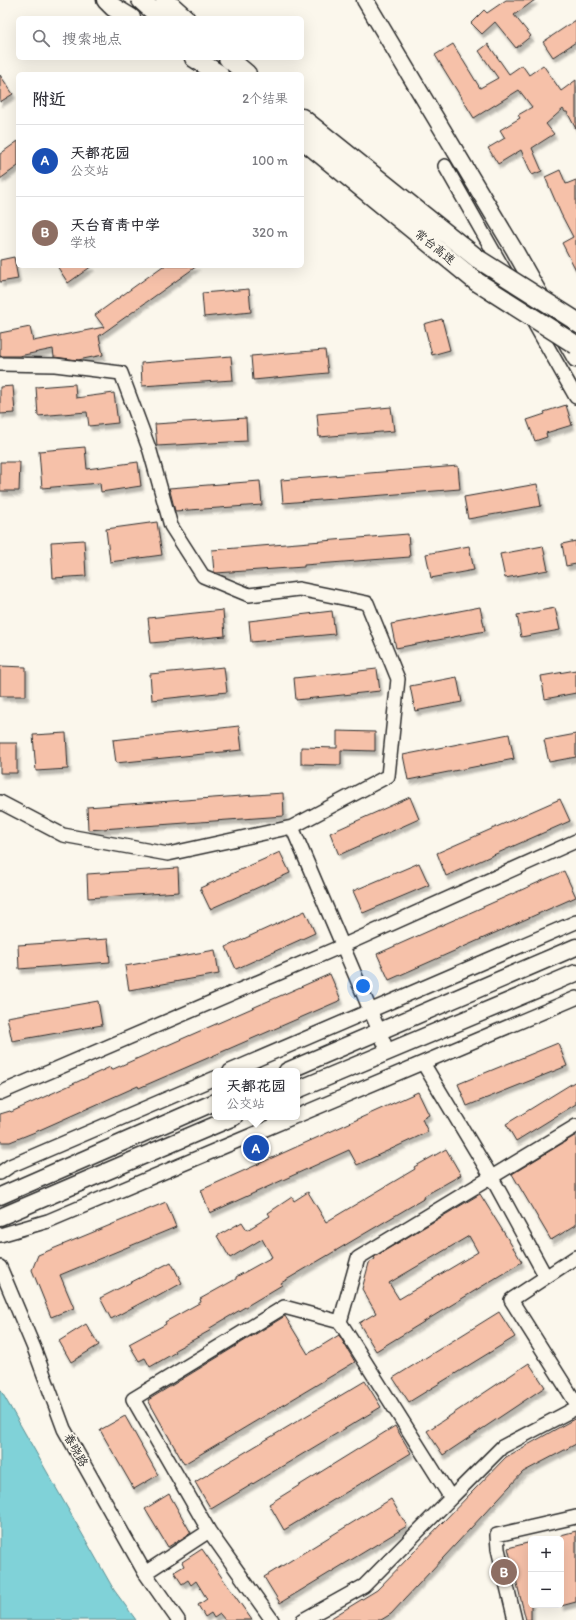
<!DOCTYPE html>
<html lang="zh">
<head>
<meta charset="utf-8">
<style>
  :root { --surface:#fff; --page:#f2f2f3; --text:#2b2b33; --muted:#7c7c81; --line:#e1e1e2; --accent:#0b8043 }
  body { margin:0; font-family:Itim,"LXGW WenKai TC",sans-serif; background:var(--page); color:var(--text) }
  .controls { position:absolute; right:12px; bottom:12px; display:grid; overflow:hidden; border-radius:6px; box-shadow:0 4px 16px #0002 }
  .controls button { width:36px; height:36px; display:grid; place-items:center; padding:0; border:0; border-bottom:1px solid var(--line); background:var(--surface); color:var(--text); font:20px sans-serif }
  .you { position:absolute; left:363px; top:986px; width:14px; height:14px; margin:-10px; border:3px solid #fff; border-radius:50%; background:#1a73e8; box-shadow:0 0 0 6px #1a73e833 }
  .badge { display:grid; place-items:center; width:26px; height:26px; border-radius:50%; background:var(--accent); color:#fff; font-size:13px; font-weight:700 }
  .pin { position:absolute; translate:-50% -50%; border:2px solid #fff; box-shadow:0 1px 4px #0006 }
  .popup { position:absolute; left:212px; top:1068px; width:88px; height:52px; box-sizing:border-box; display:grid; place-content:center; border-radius:6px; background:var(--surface); filter:drop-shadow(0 1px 3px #0005); font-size:13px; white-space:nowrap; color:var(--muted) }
  .popup b { font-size:15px; color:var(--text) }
  .popup::after { content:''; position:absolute; left:50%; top:100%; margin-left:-8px; border:8px solid transparent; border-top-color:var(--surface) }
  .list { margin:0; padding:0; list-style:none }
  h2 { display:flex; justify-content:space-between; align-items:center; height:52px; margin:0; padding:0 16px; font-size:17px }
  h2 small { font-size:13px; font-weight:400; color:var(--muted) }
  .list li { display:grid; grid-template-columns:26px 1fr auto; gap:12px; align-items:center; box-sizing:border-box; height:72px; padding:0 16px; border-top:1px solid var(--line) }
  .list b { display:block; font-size:15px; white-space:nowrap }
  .list p { margin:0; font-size:13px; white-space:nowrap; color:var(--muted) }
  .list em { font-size:13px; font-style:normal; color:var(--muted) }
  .icon { flex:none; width:22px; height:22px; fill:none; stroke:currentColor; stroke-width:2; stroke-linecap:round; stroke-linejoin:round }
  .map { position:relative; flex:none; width:576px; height:1620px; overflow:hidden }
  .search { position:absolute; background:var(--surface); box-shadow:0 4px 16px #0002; left:16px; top:16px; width:288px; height:44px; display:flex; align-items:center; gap:10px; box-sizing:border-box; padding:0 14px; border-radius:6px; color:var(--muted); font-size:15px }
  .panel { position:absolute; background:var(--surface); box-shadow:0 4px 16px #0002; left:16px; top:72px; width:288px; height:196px; border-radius:6px }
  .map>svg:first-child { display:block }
</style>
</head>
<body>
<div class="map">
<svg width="576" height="1620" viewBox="0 0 576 1620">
  <defs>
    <filter id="shadow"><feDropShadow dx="2.5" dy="4.5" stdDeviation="1" flood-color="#0004"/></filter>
  </defs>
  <rect width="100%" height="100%" fill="#fbf7ec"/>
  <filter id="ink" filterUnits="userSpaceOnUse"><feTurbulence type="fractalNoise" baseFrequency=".025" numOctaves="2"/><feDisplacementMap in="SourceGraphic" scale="8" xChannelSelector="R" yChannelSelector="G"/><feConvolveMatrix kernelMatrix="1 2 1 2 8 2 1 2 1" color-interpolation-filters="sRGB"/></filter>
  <g filter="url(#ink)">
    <path fill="#80d2d8" stroke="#5e8f93" d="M0 1389 114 1590 136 1620H0Z"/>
    <path fill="#f6c1a9" stroke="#2b2b2b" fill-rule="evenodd" filter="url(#shadow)" d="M506 0H535L514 15 531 36 516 48 495 22 482 34 471 23 484 10 487 13Z
      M576 20V42L553 57 543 42Z
      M453 44 480 88 498 78 479 51 488 44 509 74 522 65 529 75 543 65 561 91 576 80V129L567 112H565L563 109 546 124 554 134 532 148 542 171 532 175 521 150 498 164 488 148 505 138 500 130 520 118 518 115 532 107 519 90 474 118 435 55Z
      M0 75 13 94 0 102Z
      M18 141V166L0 179V154Z
      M560 170 566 184 576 180V270L562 243 573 237 561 214 545 177Z
      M14 257 18 279 0 282V260Z
      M57 266H92L68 283Z
      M163 266H197L99 336 103 355 78 360 54 357 53 349 19 356H0V333L30 327 33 341 104 327 95 315Z
      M249 289 251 312 204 317 202 293Z
      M442 319 450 350 432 355 424 324Z
      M325 350 328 373 253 380 251 356Z
      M231 356 233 380 142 386 141 363Z
      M75 384 76 398 114 393 118 423 89 426 87 412 38 416 36 387Z
      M13 386 15 413 0 414V387Z
      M566 405 572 425 546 433 547 437 535 441 527 420 545 414 544 412Z
      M391 407 394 431 319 437 317 414Z
      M246 418 247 441 157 446 155 424Z
      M85 447 87 469 138 462 141 486 101 492 100 483 42 488 39 451Z
      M0 462H20L19 491H0Z
      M458 466 460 489 283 503 281 480Z
      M260 481 262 505 175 511 170 491 169 488Z
      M537 484 541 506 468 519 464 497Z
      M157 522 162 555 110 562 106 529Z
      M408 534 410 557 304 565V567L216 573 214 572 212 550Z
      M84 540 86 576 53 578 51 542Z
      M576 541V564L566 566 562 544Z
      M469 546 474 570 431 578 426 554Z
      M543 546 548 570 505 578 500 554Z
      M480 607 485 631 396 648 391 624Z
      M555 608 560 630 521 637 517 615Z
      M223 610 225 636 151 643 148 618Z
      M332 611 335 634 251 642 249 621Z
      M0 666 26 667V696H0Z
      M224 667 227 692 152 700 150 674Z
      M377 669 380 691 296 700 294 678Z
      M576 670V693L545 699 541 676Z
      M457 677 462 702 415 711 410 686Z
      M239 726 242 750 116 763 113 740Z
      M337 731 375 732V751L341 750V765L301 764V747L337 748Z
      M66 733 68 769 36 771 33 735Z
      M509 734 514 759 408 780 403 755Z
      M576 734V757L549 762 544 740Z
      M0 743H17V773H0Z
      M283 793 284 816 88 830 87 807Z
      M410 797 419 819 339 855 330 833Z
      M560 799 570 821 446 876 437 853Z
      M280 852 290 873 210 909 200 888Z
      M419 863 429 885 363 913 353 891Z
      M178 868 179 892 88 898 87 874Z
      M564 871 576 897 389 980 377 954Z
      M305 911 315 933 236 969 226 947Z
      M108 939 110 962 19 969 18 945Z
      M215 950 219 974 129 990 125 966Z
      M330 974 341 1000 139 1088 138 1086 35 1132 10 1142H0V1114L10 1111 11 1112 110 1067 111 1070Z
      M98 1001 102 1025 12 1041 7 1017Z
      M558 1043 567 1066 467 1106 458 1084Z
      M576 1081V1104L516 1141 506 1124Z
      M418 1092 429 1115 422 1119 428 1132 357 1165 349 1150 210 1213 201 1190Z
      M576 1135V1225L551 1240 512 1174Z
      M446 1149 461 1175 424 1196 425 1198 281 1283 282 1285 210 1328 211 1330 175 1350 176 1352 150 1367 145 1358 139 1361 129 1344 166 1324 165 1322 201 1302 200 1299 236 1279V1277L272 1257 262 1239 230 1258 217 1236 242 1222 247 1230 270 1216 268 1213 292 1197 294 1201 308 1192 326 1222 415 1169 414 1167Z
      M480 1194 522 1262 376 1351 359 1323 376 1313 362 1289 369 1263 375 1259 374 1257ZM469 1236 478 1252 399 1299 389 1283Z
      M166 1202 176 1227 60 1275 74 1308 51 1317 32 1270 38 1255Z
      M171 1262 182 1283 155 1298 154 1296 111 1319 100 1298Z
      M499 1312 515 1337 409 1402 393 1378Z
      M285 1316 308 1354 339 1335 355 1362 184 1464 148 1400Z
      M86 1324 99 1345 71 1362 59 1341Z
      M529 1363 545 1387 443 1455 427 1431Z
      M365 1381 381 1407 211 1509 195 1482Z
      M125 1416 158 1475 134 1489 100 1430Z
      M576 1418V1444L523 1472 391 1614 381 1620H328L377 1590 506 1457Z
      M395 1426 411 1453 284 1530 269 1504Z
      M169 1494 191 1533 168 1547 145 1509Z
      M391 1499 407 1526 280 1603 264 1577Z
      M576 1531V1602L561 1606V1535Z
      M531 1542V1620H526L508 1548Z
      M202 1549 225 1582 252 1620H225L220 1614 214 1618 211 1613 205 1617 198 1605 207 1599 196 1581 191 1585 188 1580 182 1584 174 1572 184 1566 182 1562Z"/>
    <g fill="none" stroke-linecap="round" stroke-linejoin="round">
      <defs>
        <path id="minor" d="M445 166 576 397
          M0 364 55 365 121 373 150 451 171 526 203 576 249 595 299 589 367 603 398 679 388 776 292 827 168 854 63 835 0 802
          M292 827 388 1052
          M423 1063 492 1178 546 1277
          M230 1071 576 922
          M0 1093 342 946 576 841
          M297 1116 576 998
          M0 1173 10 1166 215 1078
          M0 1235 48 1221 294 1117
          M576 1257 511 1300 576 1403
          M0 1267 34 1348 64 1429 145 1573 178 1620
          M451 1498 502 1447 576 1408
          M145 1573 209 1531
          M272 1620 209 1531 133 1399 284 1307 340 1322 358 1258 576 1126
          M303 1620 364 1586 451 1498 340 1322
          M515 1620 498 1549 497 1535 576 1517"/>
        <path id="major" d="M365 0 515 251 576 359
          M287 1071 576 947
          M297 1090 576 973
          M0 1196 215 1102
          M0 1217 234 1117"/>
        <path id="highway" d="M106 0 113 7 131 18
          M141 0 161 18
          M165 0 185 18
          M194 58 219 74
          M228 58 247 74
          M302 118 478 259
          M302 139 477 282"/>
      </defs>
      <use href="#minor" stroke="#2b2b2b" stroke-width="16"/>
      <use href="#major" stroke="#2b2b2b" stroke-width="19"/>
      <use href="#highway" stroke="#2b2b2b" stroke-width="21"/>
      <use href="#minor" stroke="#fbf7ec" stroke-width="13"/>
      <use href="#major" stroke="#fbf7ec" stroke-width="16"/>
      <use href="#highway" stroke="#fbf7ec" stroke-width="18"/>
      <defs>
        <path id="highway-bridge" d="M478 259 576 321
          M477 282 576 345"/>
      </defs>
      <use href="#highway-bridge" stroke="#2b2b2b" stroke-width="21" stroke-linecap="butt"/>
      <use href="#highway-bridge" stroke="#fbf7ec" stroke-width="18"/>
    </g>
  </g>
  <g text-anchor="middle" stroke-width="3.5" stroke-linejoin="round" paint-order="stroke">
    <g font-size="12" fill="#2b2b2b" stroke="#fbf7ec">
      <text transform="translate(435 247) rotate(39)" y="4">常台高速</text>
      <text transform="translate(76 1450) rotate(61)" y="4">春晓路</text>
    </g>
  </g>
</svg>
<div class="controls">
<button>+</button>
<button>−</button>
</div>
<div class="you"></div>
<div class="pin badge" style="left:256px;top:1148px;background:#1a4fb4">A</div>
<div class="popup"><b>天都花园</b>公交站</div>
<div class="pin badge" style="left:504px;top:1572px;background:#8d6e63">B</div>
<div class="search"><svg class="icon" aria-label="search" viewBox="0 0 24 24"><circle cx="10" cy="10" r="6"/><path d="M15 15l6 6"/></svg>搜索地点</div>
<section class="panel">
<h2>附近<small>2个结果</small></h2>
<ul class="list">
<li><span class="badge" style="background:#1a4fb4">A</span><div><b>天都花园</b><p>公交站</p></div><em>100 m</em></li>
<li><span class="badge" style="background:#8d6e63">B</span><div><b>天台育青中学</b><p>学校</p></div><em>320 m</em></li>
</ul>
</section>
</div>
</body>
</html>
